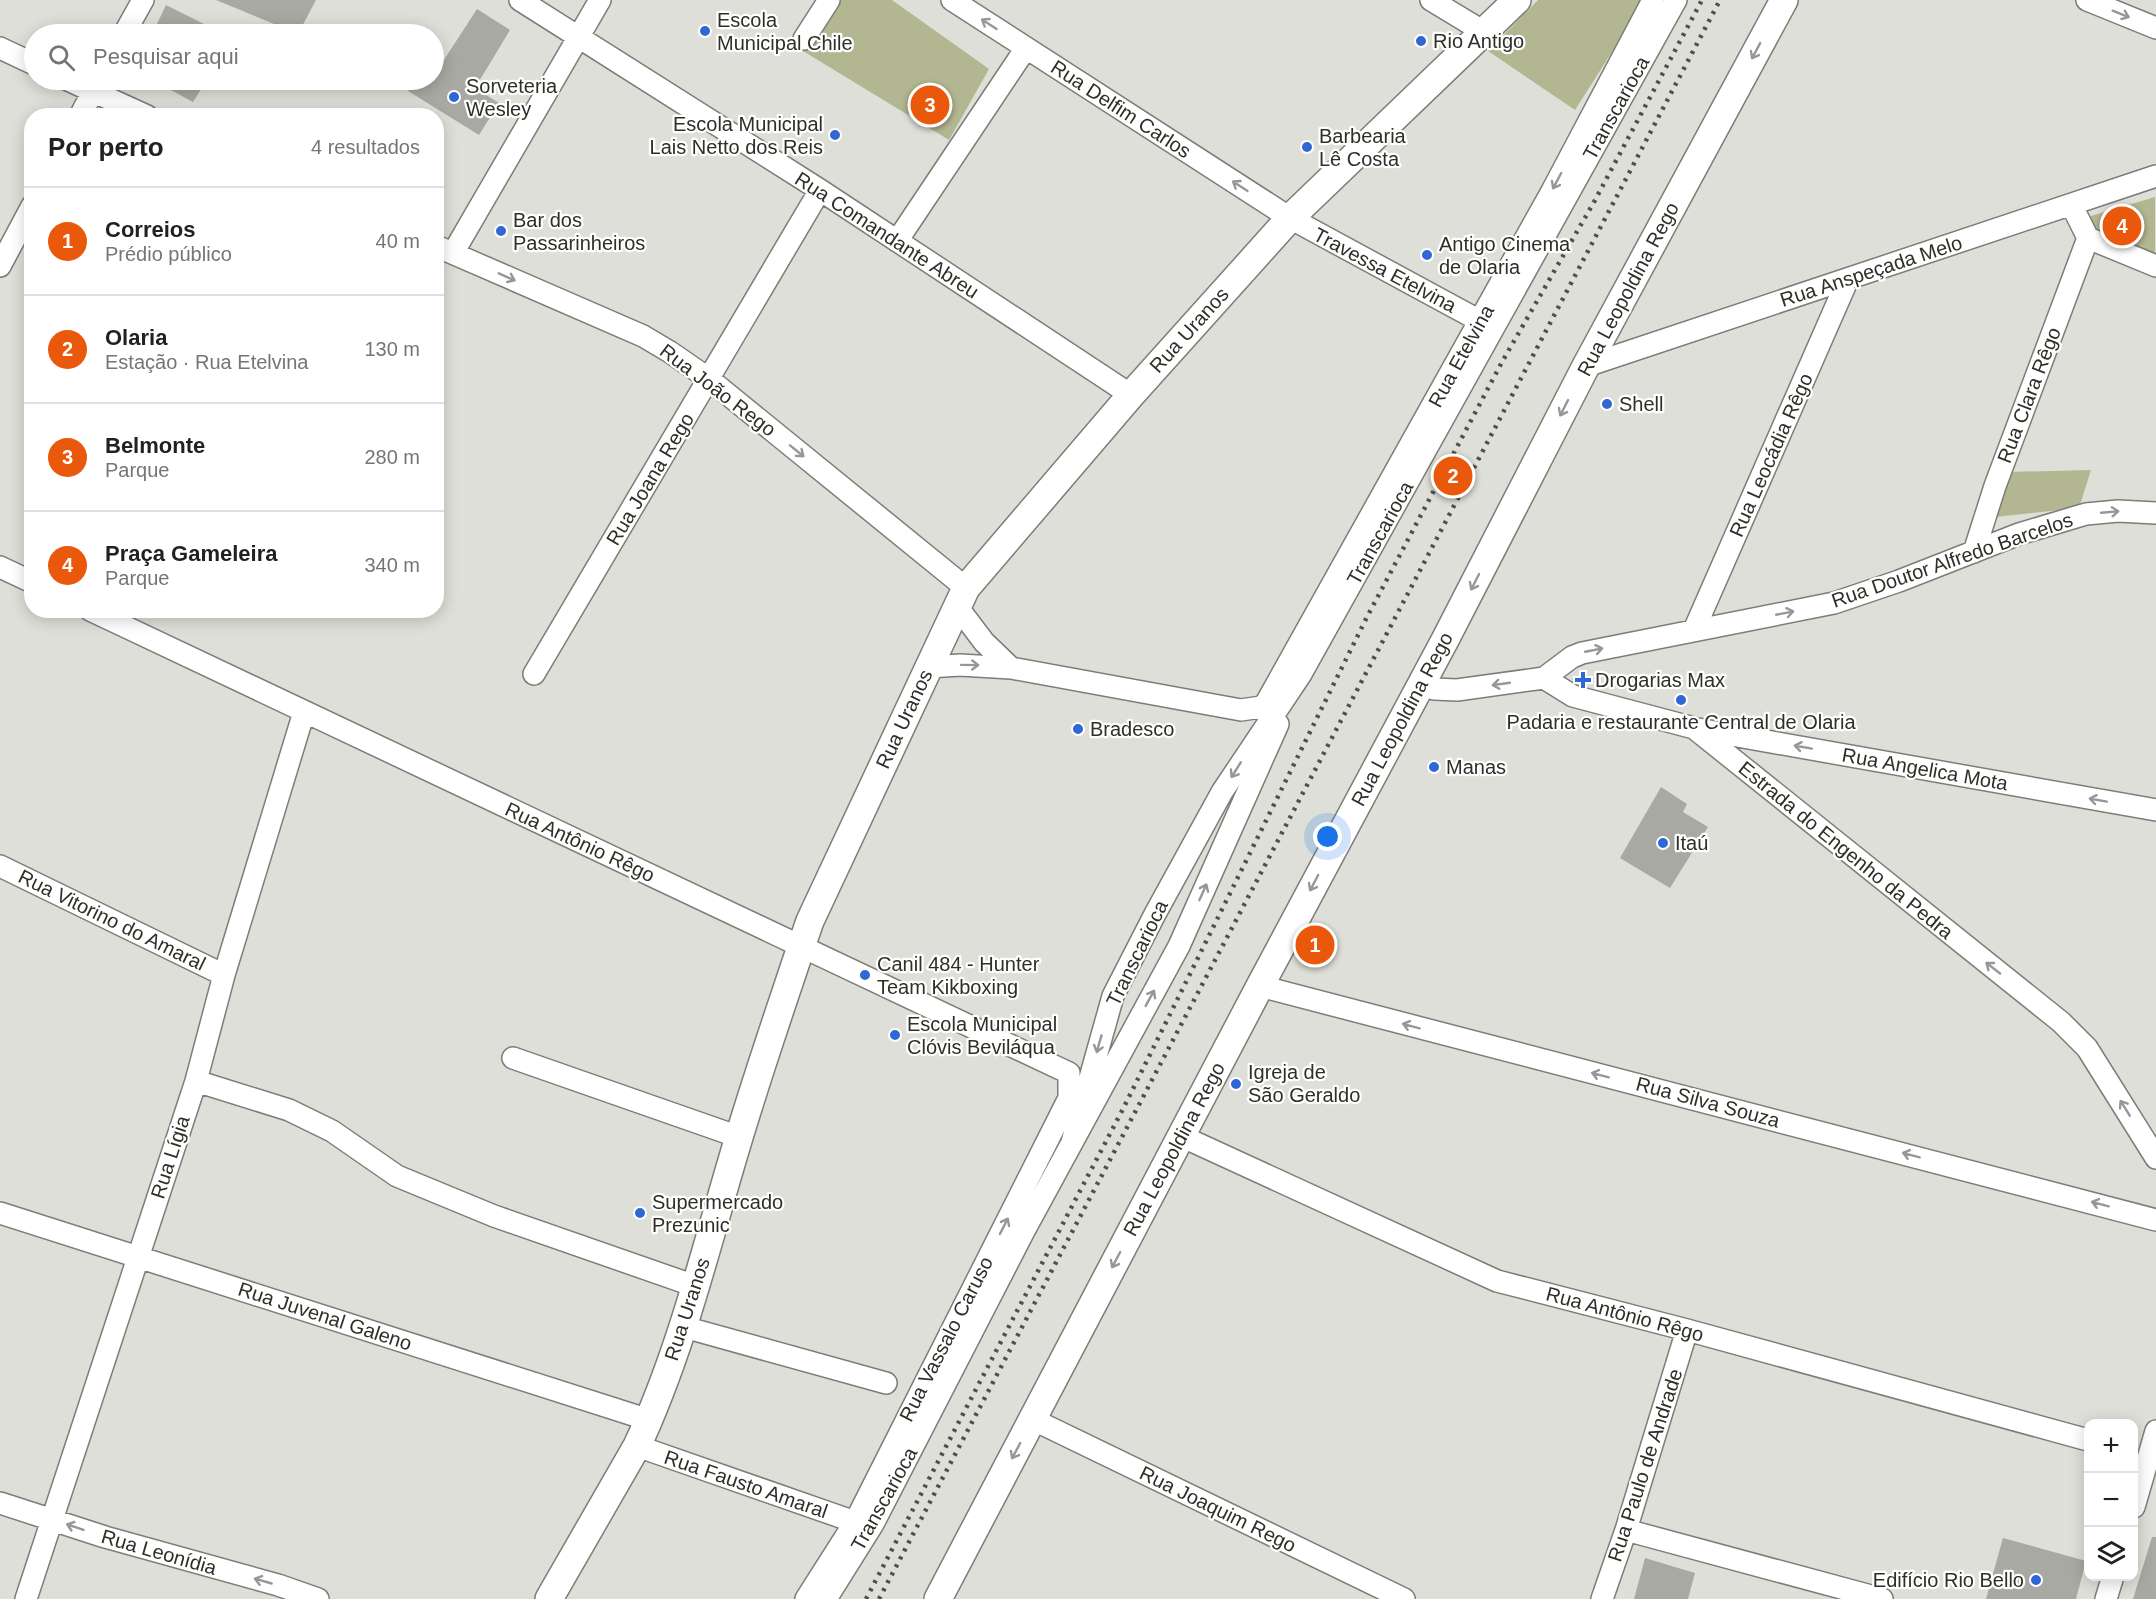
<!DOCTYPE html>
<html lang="pt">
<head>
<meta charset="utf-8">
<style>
  :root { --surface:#fff; --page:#f6f6f6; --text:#202124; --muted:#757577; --line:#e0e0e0; --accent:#ea580c }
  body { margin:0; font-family:Arial,sans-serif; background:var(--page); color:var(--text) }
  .controls { position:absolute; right:18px; bottom:18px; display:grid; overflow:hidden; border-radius:12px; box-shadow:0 3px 15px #0003 }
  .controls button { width:54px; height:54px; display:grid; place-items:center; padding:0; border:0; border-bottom:2px solid var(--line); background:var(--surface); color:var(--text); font:30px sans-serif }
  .you { position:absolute; left:1328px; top:837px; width:21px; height:21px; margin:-15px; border:4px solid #fff; border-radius:50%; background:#1a73e8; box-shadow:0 0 0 9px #1a73e833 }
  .badge { display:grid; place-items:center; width:39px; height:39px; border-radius:50%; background:var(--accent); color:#fff; font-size:20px; font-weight:700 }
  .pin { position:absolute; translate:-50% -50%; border:3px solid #fff; box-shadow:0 2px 6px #0006 }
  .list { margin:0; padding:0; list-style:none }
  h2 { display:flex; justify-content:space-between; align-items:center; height:78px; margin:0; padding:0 24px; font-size:26px }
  h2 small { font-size:20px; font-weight:400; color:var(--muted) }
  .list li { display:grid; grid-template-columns:39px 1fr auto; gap:18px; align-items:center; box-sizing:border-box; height:108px; padding:0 24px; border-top:2px solid var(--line) }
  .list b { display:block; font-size:22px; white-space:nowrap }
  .list p { margin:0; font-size:20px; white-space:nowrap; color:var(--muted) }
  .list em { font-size:20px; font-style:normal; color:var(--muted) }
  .icon { flex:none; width:33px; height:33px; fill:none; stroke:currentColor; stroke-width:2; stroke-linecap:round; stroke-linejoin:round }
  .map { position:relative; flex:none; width:2156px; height:1599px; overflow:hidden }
  .search { position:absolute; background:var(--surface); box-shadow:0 3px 15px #0003; left:24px; top:24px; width:420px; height:66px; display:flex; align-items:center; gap:15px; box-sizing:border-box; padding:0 21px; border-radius:33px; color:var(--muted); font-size:22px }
  .panel { position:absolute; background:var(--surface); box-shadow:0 3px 15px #0003; left:24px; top:108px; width:420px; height:510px; border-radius:24px }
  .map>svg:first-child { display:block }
</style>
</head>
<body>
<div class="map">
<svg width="2156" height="1599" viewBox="0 0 2156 1599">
  <rect width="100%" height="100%" fill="#dedfd8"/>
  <path fill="#b3b791" d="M838 0H892L989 69 949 140 803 51Z
    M1538 0H1645L1575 110 1488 51Z
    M2155 197V257L2092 230 2088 220 2091 216Z
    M2091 470 2079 508 1995 517 2008 472Z"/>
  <path fill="#a8a9a2" d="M216 0H316L298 34Z
    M166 5 224 34H173L156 26Z
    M477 9 510 30 475 88 499 103 479 135 408 91 413 80H434V62L440 66Z
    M152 80H207L193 102Z
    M1661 787 1687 804 1683 812 1708 827 1670 888 1620 858Z
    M2152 1537H2156V1599H2133Z
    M2003 1538 2086 1561 2076 1599H1986Z
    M1645 1558 1695 1573 1688 1599H1634Z"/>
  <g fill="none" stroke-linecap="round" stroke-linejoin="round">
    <defs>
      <path id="minor" d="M520 0 820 190 1131 395
        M952 0 1290 218 1480 321
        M1431 0 1484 32
        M2087 0 2156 28
        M124 34 143 0
        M804 39 829 0
        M0 48 34 64
        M68 80 147 116
        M80 116 99 80
        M2072 206 2088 238 2156 266
        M897 241 1026 48
        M436 246 643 336 670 352 709 379 966 588
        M453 253 600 0
        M0 266 32 206
        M1586 366 2156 176
        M1974 552 1995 486 2088 238
        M0 567 32 582
        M956 605 984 642 1011 668
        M90 610 1069 1073V1098L855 1522 806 1599
        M1694 630 1848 279
        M928 667 960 665 1011 668 1241 710 1261 707 1266 703 1552 191 1653 0
        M534 674 820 190
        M1544 678 1572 657 1582 653 1834 603 1899 581 2019 534 2086 514 2118 511 2156 513
        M1421 683 1434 689 1457 690 1544 678 1573 696 1694 728 2061 1022 2087 1048 2156 1158
        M1698 729 2156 810
        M0 866 224 975
        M1260 986 2156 1220
        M513 1058 739 1137
        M196 1081 289 1110 332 1131 397 1176 494 1216 695 1286
        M1181 1136 1497 1281 1687 1330 2088 1440
        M1072 1142 1113 996 1155 914 1222 792 1301 674 1676 0
        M0 1213 649 1420
        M684 1327 886 1383
        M1032 1419 1404 1599
        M637 1446 855 1522
        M0 1503 105 1537 278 1585 318 1599
        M2134 1507 2156 1431
        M1626 1530 1882 1599
        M26 1599 196 1081 224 975 304 712
        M826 1599 873 1524 1024 1231 1179 946 1278 724
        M1602 1599 1626 1530 1687 1330
        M2106 1599 2113 1576"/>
      <path id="major" d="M549 1599 637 1446C679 1356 703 1259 731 1164 752 1091 777 1019 801 947L810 921 966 588 1131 395 1290 218 1517 0
        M938 1599 1260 986 1445 640 1586 366 1784 0"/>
    </defs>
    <use href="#minor" stroke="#7c7d76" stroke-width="24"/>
    <use href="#major" stroke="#7c7d76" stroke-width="30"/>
    <use href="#minor" stroke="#fff" stroke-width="21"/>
    <use href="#major" stroke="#fff" stroke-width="27"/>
    <path stroke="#4f504c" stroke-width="4.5" stroke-dasharray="3 6" stroke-linecap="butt" d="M866 1599 1123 1109 1367 617 1502 362 1594 202 1702 0
      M879 1599 1720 0"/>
  </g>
  <defs><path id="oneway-shaft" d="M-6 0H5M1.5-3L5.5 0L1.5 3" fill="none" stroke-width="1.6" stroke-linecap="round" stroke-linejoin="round" transform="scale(1.5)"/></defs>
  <g stroke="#969796">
    <use href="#oneway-shaft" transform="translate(2121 14) rotate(22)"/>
    <use href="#oneway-shaft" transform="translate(989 24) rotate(-147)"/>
    <use href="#oneway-shaft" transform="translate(1756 51) rotate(118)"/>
    <use href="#oneway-shaft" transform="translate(1557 181) rotate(118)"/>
    <use href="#oneway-shaft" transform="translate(1240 186) rotate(-147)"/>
    <use href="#oneway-shaft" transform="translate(507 277) rotate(24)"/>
    <use href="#oneway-shaft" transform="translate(1564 408) rotate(117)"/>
    <use href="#oneway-shaft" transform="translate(797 451) rotate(39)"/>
    <use href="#oneway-shaft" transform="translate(2110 512) rotate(-5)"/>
    <use href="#oneway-shaft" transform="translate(1475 582) rotate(117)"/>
    <use href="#oneway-shaft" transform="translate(1785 613) rotate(-11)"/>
    <use href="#oneway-shaft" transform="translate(1594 650) rotate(-11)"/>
    <use href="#oneway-shaft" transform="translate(970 665) rotate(1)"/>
    <use href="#oneway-shaft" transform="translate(1501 684) rotate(172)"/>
    <use href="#oneway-shaft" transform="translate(1803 747) rotate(-170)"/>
    <use href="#oneway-shaft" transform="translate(1236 770) rotate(122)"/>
    <use href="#oneway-shaft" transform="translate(2098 800) rotate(-170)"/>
    <use href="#oneway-shaft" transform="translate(1314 883) rotate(118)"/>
    <use href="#oneway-shaft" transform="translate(1203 892) rotate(-66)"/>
    <use href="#oneway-shaft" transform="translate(1993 968) rotate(-142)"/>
    <use href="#oneway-shaft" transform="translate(1150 998) rotate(-61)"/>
    <use href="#oneway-shaft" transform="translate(1411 1026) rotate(-165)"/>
    <use href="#oneway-shaft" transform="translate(1099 1044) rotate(106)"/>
    <use href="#oneway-shaft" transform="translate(1600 1075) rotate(-165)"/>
    <use href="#oneway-shaft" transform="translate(2125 1108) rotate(-122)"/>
    <use href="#oneway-shaft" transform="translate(1911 1155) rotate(-165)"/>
    <use href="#oneway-shaft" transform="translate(2100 1204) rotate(-165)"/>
    <use href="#oneway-shaft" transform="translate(1004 1226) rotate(-63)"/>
    <use href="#oneway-shaft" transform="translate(1116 1260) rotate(118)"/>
    <use href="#oneway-shaft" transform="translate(1016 1451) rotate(118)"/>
    <use href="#oneway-shaft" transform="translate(75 1527) rotate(-161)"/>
    <use href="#oneway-shaft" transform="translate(263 1581) rotate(-164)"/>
  </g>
  <g fill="#3166d5" stroke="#fffffe" stroke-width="2">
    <circle cx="705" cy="31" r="6"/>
    <circle cx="1421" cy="41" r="6"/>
    <circle cx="454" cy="97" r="6"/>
    <circle cx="835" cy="135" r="6"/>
    <circle cx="1307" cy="147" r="6"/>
    <circle cx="501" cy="231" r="6"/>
    <circle cx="1427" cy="255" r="6"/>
    <circle cx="1607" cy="404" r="6"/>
    <path d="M1580 671h6v6h6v6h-6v6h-6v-6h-6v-6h6z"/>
    <circle cx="1681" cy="700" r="6"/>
    <circle cx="1078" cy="729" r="6"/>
    <circle cx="1434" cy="767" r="6"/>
    <circle cx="1663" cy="843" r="6"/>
    <circle cx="865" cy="975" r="6"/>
    <circle cx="895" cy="1035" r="6"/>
    <circle cx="1236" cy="1084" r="6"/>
    <circle cx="640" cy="1213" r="6"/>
    <circle cx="2036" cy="1580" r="6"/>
  </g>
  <g text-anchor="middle" stroke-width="4.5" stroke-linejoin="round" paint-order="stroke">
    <g font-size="20" fill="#2e2f2c" stroke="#fffffe" text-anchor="start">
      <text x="717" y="27">Escola<tspan x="717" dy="23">Municipal Chile</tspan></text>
      <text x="1433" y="48">Rio Antigo</text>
      <text x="466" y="93">Sorveteria<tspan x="466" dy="23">Wesley</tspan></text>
      <text x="823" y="131" text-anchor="end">Escola Municipal<tspan x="823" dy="23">Lais Netto dos Reis</tspan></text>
      <text x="1319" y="143">Barbearia<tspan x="1319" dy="23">Lê Costa</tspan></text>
      <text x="513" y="227">Bar dos<tspan x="513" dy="23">Passarinheiros</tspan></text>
      <text x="1439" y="251">Antigo Cinema<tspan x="1439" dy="23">de Olaria</tspan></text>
      <text x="1619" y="411">Shell</text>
      <text x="1595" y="687">Drogarias Max</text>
      <text x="1681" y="729" text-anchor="middle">Padaria e restaurante Central de Olaria</text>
      <text x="1090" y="736">Bradesco</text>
      <text x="1446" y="774">Manas</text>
      <text x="1675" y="850">Itaú</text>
      <text x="877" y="971">Canil 484 - Hunter<tspan x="877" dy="23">Team Kikboxing</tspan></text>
      <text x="907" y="1031">Escola Municipal<tspan x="907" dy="23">Clóvis Beviláqua</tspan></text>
      <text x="1248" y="1079">Igreja de<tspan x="1248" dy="23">São Geraldo</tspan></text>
      <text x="652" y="1209">Supermercado<tspan x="652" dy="23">Prezunic</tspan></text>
      <text x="2024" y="1587" text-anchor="end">Edifício Rio Bello</text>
    </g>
    <g font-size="20" fill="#2e2f2c" stroke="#fffffe">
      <text transform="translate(1616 108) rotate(-61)" y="7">Transcarioca</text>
      <text transform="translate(1121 109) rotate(33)" y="7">Rua Delfim Carlos</text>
      <text transform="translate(887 235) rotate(33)" y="7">Rua Comandante Abreu</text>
      <text transform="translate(1385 270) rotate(28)" y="7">Travessa Etelvina</text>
      <text transform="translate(1871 271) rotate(-18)" y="7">Rua Anspeçada Melo</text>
      <text transform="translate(1628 289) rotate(-62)" y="7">Rua Leopoldina Rego</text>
      <text transform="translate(1189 330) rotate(-48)" y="7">Rua Uranos</text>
      <text transform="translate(1461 356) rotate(-61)" y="7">Rua Etelvina</text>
      <text transform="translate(718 390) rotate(37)" y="7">Rua João Rego</text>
      <text transform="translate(2029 395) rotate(-69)" y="7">Rua Clara Rêgo</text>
      <text transform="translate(1771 455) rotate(-66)" y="7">Rua Leocádia Rêgo</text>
      <text transform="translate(650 479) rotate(-59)" y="7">Rua Joana Rego</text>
      <text transform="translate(1380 533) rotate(-61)" y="7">Transcarioca</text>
      <text transform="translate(1952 560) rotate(-19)" y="7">Rua Doutor Alfredo Barcelos</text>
      <text transform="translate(904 719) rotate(-65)" y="7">Rua Uranos</text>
      <text transform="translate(1402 719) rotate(-62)" y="7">Rua Leopoldina Rego</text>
      <text transform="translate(1925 769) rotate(10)" y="7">Rua Angelica Mota</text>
      <text transform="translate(580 842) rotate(25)" y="7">Rua Antônio Rêgo</text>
      <text transform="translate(1846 850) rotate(39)" y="7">Estrada do Engenho da Pedra</text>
      <text transform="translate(112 920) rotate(26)" y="7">Rua Vitorino do Amaral</text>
      <text transform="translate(1137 953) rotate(-64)" y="7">Transcarioca</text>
      <text transform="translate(1708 1102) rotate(15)" y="7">Rua Silva Souza</text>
      <text transform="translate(1174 1149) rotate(-62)" y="7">Rua Leopoldina Rego</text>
      <text transform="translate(170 1157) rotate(-72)" y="7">Rua Lígia</text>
      <text transform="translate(687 1309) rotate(-72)" y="7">Rua Uranos</text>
      <text transform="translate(1625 1314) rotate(15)" y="7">Rua Antônio Rêgo</text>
      <text transform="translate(325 1316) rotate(18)" y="7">Rua Juvenal Galeno</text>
      <text transform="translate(946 1339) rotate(-63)" y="7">Rua Vassalo Caruso</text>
      <text transform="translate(1645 1465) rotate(-72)" y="7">Rua Paulo de Andrade</text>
      <text transform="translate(746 1484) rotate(19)" y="7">Rua Fausto Amaral</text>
      <text transform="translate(884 1499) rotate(-61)" y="7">Transcarioca</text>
      <text transform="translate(1218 1509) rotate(26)" y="7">Rua Joaquim Rego</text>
      <text transform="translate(159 1552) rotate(16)" y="7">Rua Leonídia</text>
    </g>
  </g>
</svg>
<div class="controls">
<button>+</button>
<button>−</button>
<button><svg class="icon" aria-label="layers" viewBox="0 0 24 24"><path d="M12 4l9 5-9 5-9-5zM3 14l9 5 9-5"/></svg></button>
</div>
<div class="you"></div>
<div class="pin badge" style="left:1315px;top:945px">1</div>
<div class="pin badge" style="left:1453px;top:476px">2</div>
<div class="pin badge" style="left:930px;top:105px">3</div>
<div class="pin badge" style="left:2122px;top:226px">4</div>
<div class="search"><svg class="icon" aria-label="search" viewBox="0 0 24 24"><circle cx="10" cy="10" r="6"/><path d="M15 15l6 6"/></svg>Pesquisar aqui</div>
<section class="panel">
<h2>Por perto<small>4 resultados</small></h2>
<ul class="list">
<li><span class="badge">1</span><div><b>Correios</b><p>Prédio público</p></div><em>40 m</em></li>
<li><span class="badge">2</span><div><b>Olaria</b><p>Estação · Rua Etelvina</p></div><em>130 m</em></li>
<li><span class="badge">3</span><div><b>Belmonte</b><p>Parque</p></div><em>280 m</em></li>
<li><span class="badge">4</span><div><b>Praça Gameleira</b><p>Parque</p></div><em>340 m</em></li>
</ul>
</section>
</div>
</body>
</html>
